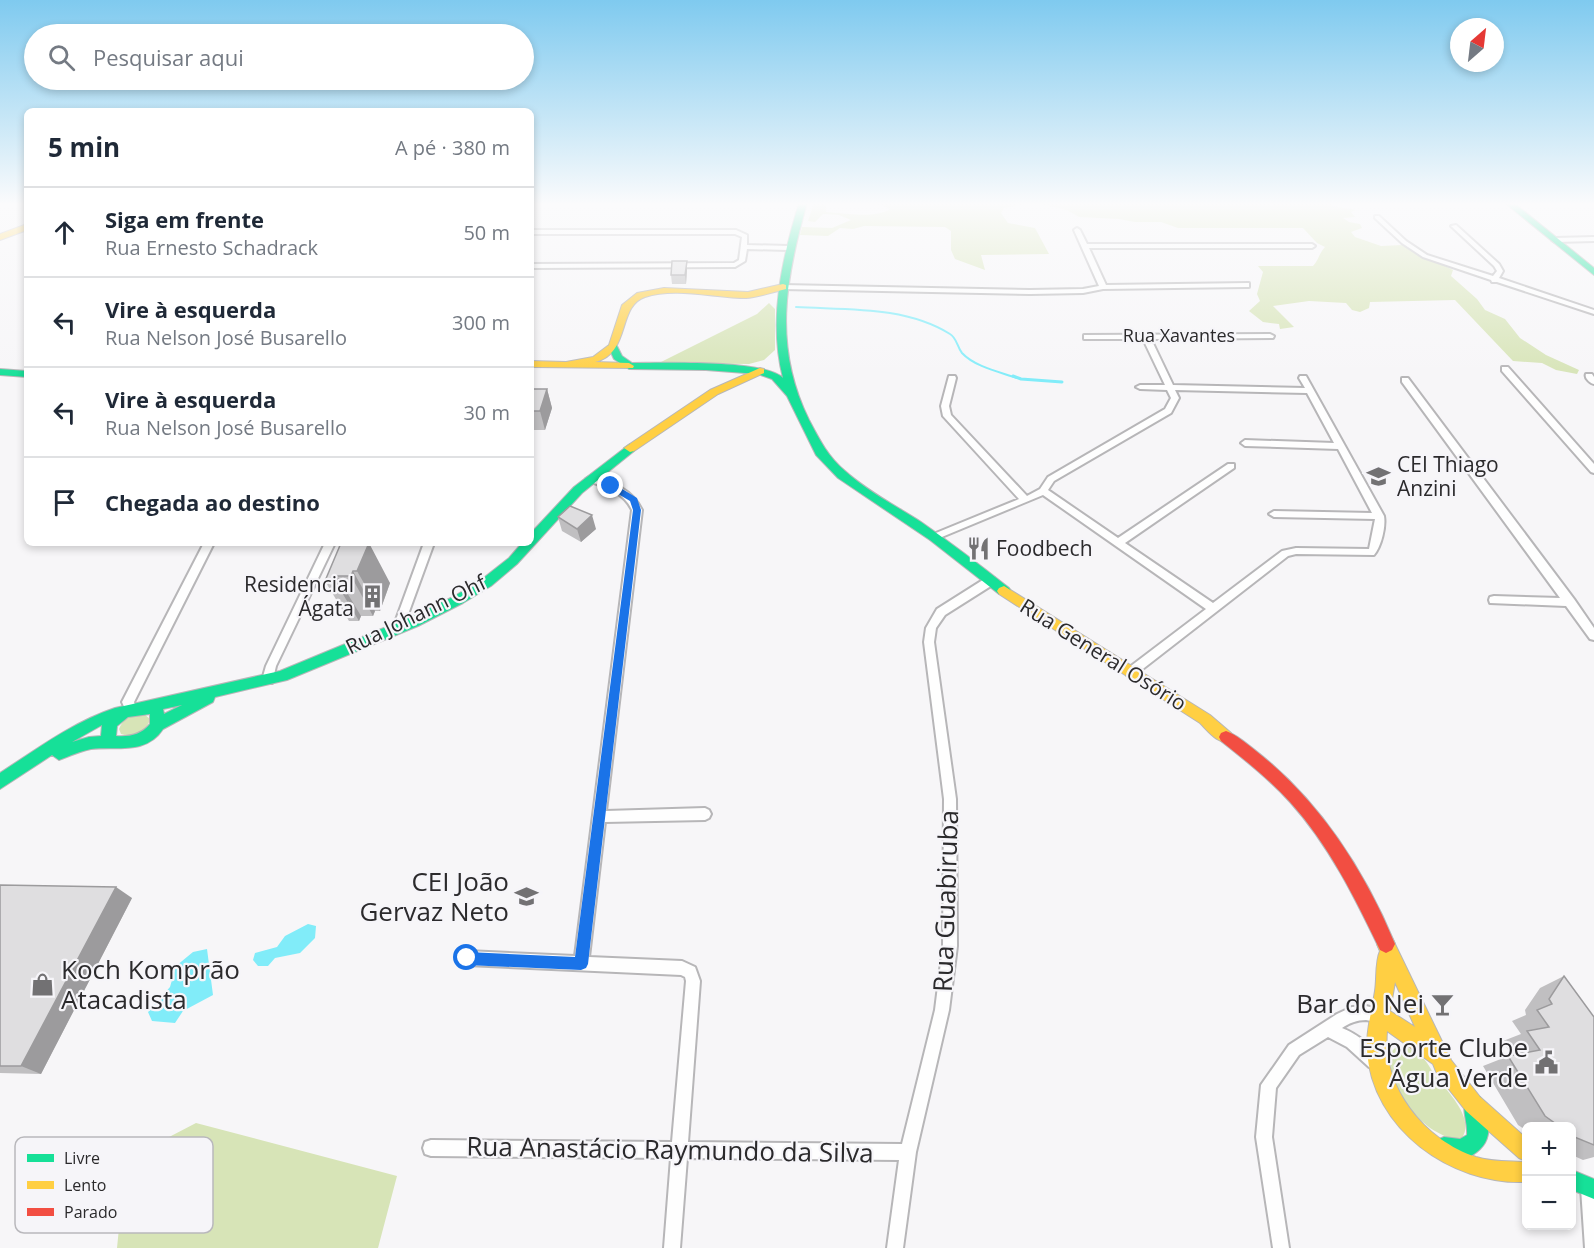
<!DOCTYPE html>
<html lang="pt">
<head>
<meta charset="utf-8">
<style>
  :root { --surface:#fff; --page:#f6f6f7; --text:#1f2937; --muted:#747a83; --line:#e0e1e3 }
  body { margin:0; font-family:"Open Sans",sans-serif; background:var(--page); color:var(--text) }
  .controls { position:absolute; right:18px; bottom:18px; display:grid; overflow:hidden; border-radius:9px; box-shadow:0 3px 9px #0003 }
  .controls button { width:54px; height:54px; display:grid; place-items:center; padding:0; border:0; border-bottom:2px solid var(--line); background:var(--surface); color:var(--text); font:30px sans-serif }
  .compass { position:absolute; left:1450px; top:18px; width:54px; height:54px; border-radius:50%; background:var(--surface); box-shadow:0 3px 9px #0003; rotate:28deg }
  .stop { position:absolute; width:18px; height:18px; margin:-14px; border:4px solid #1a73e8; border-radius:50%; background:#fff }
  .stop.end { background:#1a73e8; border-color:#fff; box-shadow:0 2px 6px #0008 }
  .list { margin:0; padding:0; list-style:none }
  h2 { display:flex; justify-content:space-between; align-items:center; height:78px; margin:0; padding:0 24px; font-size:26px }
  h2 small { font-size:20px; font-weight:400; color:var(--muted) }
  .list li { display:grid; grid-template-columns:39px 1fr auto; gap:18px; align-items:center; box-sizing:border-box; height:90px; padding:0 24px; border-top:2px solid var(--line) }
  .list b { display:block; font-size:22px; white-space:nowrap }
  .list p { margin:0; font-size:20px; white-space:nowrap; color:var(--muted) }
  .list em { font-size:20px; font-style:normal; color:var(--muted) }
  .icon { flex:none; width:33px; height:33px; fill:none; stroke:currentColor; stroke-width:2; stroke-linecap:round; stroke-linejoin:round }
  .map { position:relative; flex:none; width:1594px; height:1248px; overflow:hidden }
  .search { position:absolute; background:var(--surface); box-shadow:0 3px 9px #0003; left:24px; top:24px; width:510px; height:66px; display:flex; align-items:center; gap:15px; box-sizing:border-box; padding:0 21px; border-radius:33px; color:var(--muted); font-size:22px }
  .panel { position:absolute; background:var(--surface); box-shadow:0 3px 9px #0003; left:24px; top:108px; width:510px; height:438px; border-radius:9px }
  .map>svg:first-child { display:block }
</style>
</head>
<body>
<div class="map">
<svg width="1594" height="1248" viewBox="0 0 1594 1248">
  <rect width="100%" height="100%" fill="#f7f6f8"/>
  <path fill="#d7e4b7" d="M814 203H826V212C843 213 875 219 890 209L881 205 864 203H1031L1004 208 1001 213 1008 223 1035 228 1049 254 981 255 985 270 955 259 951 250V231L945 227 864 226 853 229 840 228 828 236 800 235 802 227 832 228 851 220 839 215 823 214 815 222 808 221Z
    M1036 203H1330L1332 206 1356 210 1351 212 1355 217 1343 218 1349 222 1360 224 1362 228 1351 232 1355 237 1381 246 1403 245 1453 270 1451 276 1477 299 1485 310 1505 319 1520 338 1546 355 1579 370 1577 374 1556 370 1542 363 1513 361 1455 300 1370 302 1369 308 1360 312 1352 310 1346 303 1309 301 1273 306 1294 327 1280 329 1279 324 1263 322 1249 311 1260 301 1257 294 1263 272 1258 266H1313C1319 260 1319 253 1325 247L1317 243 1303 228H1178L1161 222H1135L1119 219 1079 217 1067 210Z
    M769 303 775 309V350L764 360 749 364 659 363 757 314Z
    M144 714 150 719C147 732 133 738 121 734L119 729C123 718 133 714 144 714Z
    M1398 1045C1408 1048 1416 1050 1423 1058 1428 1063 1432 1071 1436 1077 1448 1092 1475 1118 1462 1138L1452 1140C1443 1135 1431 1130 1424 1123 1406 1107 1388 1078 1390 1053Z
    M196 1123 397 1176 378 1248H117L119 1228 148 1148Z"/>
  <path fill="#81ecf9" d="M308 924 316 926 315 938 300 953 275 958 268 966H258L253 960 255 953 277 947 285 936Z
    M207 949 213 995 183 1011 175 1023 152 1021 148 1012 170 987 176 966 193 952Z"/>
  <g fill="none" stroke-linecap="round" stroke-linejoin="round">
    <path stroke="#81ecf9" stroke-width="2" d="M796 307C848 310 905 306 950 334 957 338 957 347 962 353 975 367 1000 372 1017 378"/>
    <path stroke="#81ecf9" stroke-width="3" d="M1013 376 1021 379 1062 382"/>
    <defs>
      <path id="street" d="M1375 216H1379L1406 241 1427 255 1493 276 1497 271 1494 266 1451 226 1456 225 1499 264 1503 271 1499 278 1594 310V314L1497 282H1492L1491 280 1423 257 1402 243 1375 218Z
        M1077 228 1080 230 1087 244H1312L1315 246 1312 248H1089L1106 285 1249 283V287H1246L1103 289 1083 293 1030 294 783 289 779 287 783 285 1030 290 1083 289 1099 286 1074 230Z
        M531 230H736L747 235V245L788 246 791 248 788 250 747 249 745 261 735 267 531 268V264L734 263 739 260 742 237 735 234H531Z
        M1594 237V241L1555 242 1552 240 1555 238Z
        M1270 334 1274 336 1273 338 1151 339 1173 385 1305 388 1299 378 1300 376H1306L1384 516C1386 527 1381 547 1374 555L1296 554 1288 556 1135 675H1127L1126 672 1127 669 1206 609 1043 495 937 539H931L929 537 931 535 1019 499 943 416 941 406 949 376H955L956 378 949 406 951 415 1027 496 1040 489 1048 477 1165 409 1171 398 1167 390 1140 389 1136 387 1140 385H1165L1143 339H1084V335ZM1175 390 1307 393 1334 443 1245 440 1241 443 1245 446 1338 449 1372 513 1274 511 1269 514 1274 517 1375 519 1369 549 1296 548 1282 551 1213 603 1125 543 1234 468V464H1228L1118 538 1048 490 1054 481 1171 413 1179 398Z
        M1502 367H1508L1594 464V473L1591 472 1502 371Z
        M1586 374H1592L1594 377V384C1591 384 1584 378 1586 374Z
        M1402 378H1408L1574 599 1594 628V640L1590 639 1566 606 1490 603 1489 600 1490 597 1494 596 1560 598 1402 382Z
        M591 476C612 482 632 489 642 510L606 811 705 808 709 810 711 814 709 818 705 820 605 822 589 957 682 961 695 967 700 981 688 1142 902 1144 935 1010 943 946 944 799 924 642 926 628 937 609 986 578H994L995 581 994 584 945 615 936 628 934 642 956 799 957 946 949 1010 916 1152 903 1248H887L899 1160 687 1158 680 1248H664L671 1158 431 1156 425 1154 423 1148 425 1142 431 1140 672 1142 686 981 685 977 681 975 467 965 462 963 460 958 462 953 467 951 575 956 632 510C624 492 605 487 588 481L586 479Z
        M204 543H214L134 702 136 708 134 711 130 713 126 711 122 702Z
        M325 543H335L276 666 272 683H264L262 680 266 666Z
        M424 543H434L403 628 402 631H394L393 628Z
        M1366 1006 1386 1011 1388 1016 1386 1021C1379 1024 1374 1021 1366 1020 1357 1020 1349 1023 1342 1028 1357 1034 1375 1047 1381 1062L1379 1067 1374 1069 1369 1067 1347 1047 1328 1037 1299 1055 1276 1088 1272 1137 1289 1248H1273L1256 1137 1261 1085 1289 1045 1337 1014 1352 1007Z
        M1589 1180 1594 1182V1248H1585L1581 1188 1583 1182Z"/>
      <path id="fast" d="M799 203H807C785 280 773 347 809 420 819 439 828 457 845 471 867 491 896 506 921 522 951 543 980 565 1009 588L1011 591 1009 594H999L930 540 838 478 816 455 787 396 772 379 758 374 706 370 629 369 614 359 608 346 613 343 616 344 622 356 632 363C661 363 764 359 783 378 768 320 782 259 799 203Z
        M1505 203H1514L1594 268V275Z
        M0 369 27 371V377L0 375Z
        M630 444 636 448 634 451 582 493 517 564 491 586 463 603 418 626 287 680 215 697 213 702 163 729C146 755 117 746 91 749 81 751 69 756 59 760L52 755 0 789V773C37 749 73 722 115 708L280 671 408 618 453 597 481 580 509 558 522 543H531V533L574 487ZM182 705 164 714 163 709ZM150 714V724C141 735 129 737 116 736L117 726 128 717ZM102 725 101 736 89 737 72 742Z
        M1473 1094 1480 1097C1492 1126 1495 1147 1462 1160L1437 1154 1434 1147 1437 1140 1444 1137 1460 1139 1467 1135C1468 1122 1461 1109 1466 1097Z
        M1572 1170 1594 1179V1199L1572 1190Z"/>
      <path id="slow" d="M27 224V230L0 240V234Z
        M783 284 786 285V289C773 292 759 297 746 298 714 298 676 287 645 297 617 306 631 354 595 362L629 363 634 366 633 368 531 367V361L566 362 593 357 609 345 622 305 637 293 664 288 748 292Z
        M760 368 764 369V373L718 394 634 451 630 452 624 448 710 390Z
        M1004 586 1210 715 1231 733 1233 737 1231 741C1219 746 1208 731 1200 723L999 594 997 591 999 588Z
        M1386 935 1392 938 1451 1060 1480 1097 1526 1138V1161L1519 1158 1466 1111 1437 1074 1433 1064 1387 1031C1382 1087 1423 1139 1476 1157 1492 1162 1510 1161 1526 1162V1182C1451 1185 1372 1129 1367 1050 1366 1030 1372 1011 1375 991 1377 979 1375 962 1380 951L1377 944 1380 938ZM1395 982 1415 1027 1390 1011Z"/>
      <path id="jam" d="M1226 731C1237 735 1247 744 1256 751 1319 800 1365 871 1395 944L1392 950 1386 953 1380 950C1355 898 1329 845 1290 802 1269 779 1245 760 1221 741L1219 737 1221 733Z"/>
    </defs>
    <use href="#street" stroke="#b7b6b8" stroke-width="4"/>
    <use href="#fast" stroke="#b7b6b8" stroke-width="2"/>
    <use href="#slow" stroke="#b7b6b8" stroke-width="2"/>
    <use href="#jam" stroke="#b7b6b8" stroke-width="2"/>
    <use href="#street" fill="#fefefe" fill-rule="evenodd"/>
    <use href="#fast" fill="#16e098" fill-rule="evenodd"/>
    <use href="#slow" fill="#ffcf43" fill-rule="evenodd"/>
    <use href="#jam" fill="#f24e42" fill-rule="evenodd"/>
  </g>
  <path fill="#c0bfc1" d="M687 270 686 284H672L671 275Z
    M531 389H547L552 408 545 430H531Z
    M558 517 596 529 581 542 562 531Z
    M341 543 390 583 380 611H375L373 616H361L359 621H349L325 581Z
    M0 885 132 898 41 1074 0 1073Z
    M1564 976 1594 1017V1157L1583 1160 1572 1155V1126H1527V1131L1518 1125 1483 1066 1511 1055 1503 1041 1521 1034 1512 1021 1526 1015 1525 1010 1540 988Z"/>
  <path fill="#9c9b9d" d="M687 261V270L686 284 685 275Z
    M547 389 552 408 545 430 540 411Z
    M592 515 596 529 581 542 577 529Z
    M369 543 390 583 380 611 357 571Z
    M353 571 375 611 373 616 351 576Z
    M337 576 361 616 359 621 335 581Z
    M116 887 132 898 41 1074 21 1066Z"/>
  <path fill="#dfdee0" stroke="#9c9b9d" stroke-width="1.5" d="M672 261H687L685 275H671Z
    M531 389H547L540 411H531Z
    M570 506 592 515 577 529 558 517Z
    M341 543H369L357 571H353L351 576H337L335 581H325Z
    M0 885 116 887 21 1066H0Z
    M1564 976 1594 1017V1145L1572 1136V1126H1559L1545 1116 1508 1056 1540 1050 1527 1031 1549 1027 1537 1010 1552 1004 1549 999Z"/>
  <linearGradient id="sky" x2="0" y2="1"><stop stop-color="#7fcaef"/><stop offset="0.54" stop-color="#fbfbfc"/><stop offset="1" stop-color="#fbfbfc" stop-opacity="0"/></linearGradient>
  <rect width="1594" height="378" fill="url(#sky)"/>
  <path fill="#1a73e8" d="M608 484H614L637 498 641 510 588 964 586 968 581 970 467 965 463 963 461 958 463 954 467 952 575 957 633 510 630 501 608 488Z"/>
  <defs>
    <symbol id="school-bare" viewBox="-9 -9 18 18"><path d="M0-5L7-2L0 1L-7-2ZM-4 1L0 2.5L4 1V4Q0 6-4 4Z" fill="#727173" stroke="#f6f5f9" stroke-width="2.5" paint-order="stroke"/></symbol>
    <symbol id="restaurant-bare" viewBox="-9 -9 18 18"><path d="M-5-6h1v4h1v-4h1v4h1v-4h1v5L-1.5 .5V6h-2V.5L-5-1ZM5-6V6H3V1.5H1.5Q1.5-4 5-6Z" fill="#727173" stroke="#f6f5f9" stroke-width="2.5" paint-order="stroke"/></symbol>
    <symbol id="building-bare" viewBox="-9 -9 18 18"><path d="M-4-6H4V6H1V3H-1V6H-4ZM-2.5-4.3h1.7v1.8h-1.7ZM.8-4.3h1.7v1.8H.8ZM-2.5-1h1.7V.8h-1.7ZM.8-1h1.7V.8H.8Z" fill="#727173" stroke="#f6f5f9" stroke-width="2.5" paint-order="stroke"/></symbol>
    <symbol id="shop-bare" viewBox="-9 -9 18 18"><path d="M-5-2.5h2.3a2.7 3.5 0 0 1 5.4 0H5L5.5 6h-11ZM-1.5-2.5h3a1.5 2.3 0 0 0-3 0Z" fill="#727173" stroke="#f6f5f9" stroke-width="2.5" paint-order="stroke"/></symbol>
    <symbol id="bar-bare" viewBox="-9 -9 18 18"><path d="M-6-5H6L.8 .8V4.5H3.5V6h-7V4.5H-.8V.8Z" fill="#727173" stroke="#f6f5f9" stroke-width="2.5" paint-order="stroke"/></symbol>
    <symbol id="civic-bare" viewBox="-9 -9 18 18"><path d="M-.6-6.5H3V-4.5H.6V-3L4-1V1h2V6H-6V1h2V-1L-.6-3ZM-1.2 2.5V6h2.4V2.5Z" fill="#727173" stroke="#f6f5f9" stroke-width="2.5" paint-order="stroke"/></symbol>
  </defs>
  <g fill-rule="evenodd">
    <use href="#school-bare" x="1362" y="460" width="33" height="33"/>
    <use href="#restaurant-bare" x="962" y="532" width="33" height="33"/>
    <use href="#building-bare" x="356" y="580" width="33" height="33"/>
    <use href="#school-bare" x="510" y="880" width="33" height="33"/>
    <use href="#shop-bare" x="26" y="968" width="33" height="33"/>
    <use href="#bar-bare" x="1426" y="988" width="33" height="33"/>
    <use href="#civic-bare" x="1530" y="1046" width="33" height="33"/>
  </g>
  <g text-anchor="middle" stroke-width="4.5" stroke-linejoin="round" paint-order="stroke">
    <g font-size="18" fill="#2b2a2c" stroke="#f6f5f9">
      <text x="1179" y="342">Rua Xavantes</text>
    </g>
    <g font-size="21" fill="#2b2a2c" stroke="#f6f5f9" text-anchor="start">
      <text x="1397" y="472">CEI Thiago<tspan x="1397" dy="24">Anzini</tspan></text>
      <text x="996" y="556">Foodbech</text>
      <text x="354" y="592" text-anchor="end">Residencial<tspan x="354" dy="24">Ágata</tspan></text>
    </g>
    <g font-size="21" fill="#2b2a2c" stroke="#f6f5f9">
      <text transform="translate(416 615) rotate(-26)" y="7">Rua Johann Ohf</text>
      <text transform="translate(1103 655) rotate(32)" y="7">Rua General Osório</text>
    </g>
    <g font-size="26" fill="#2b2a2c" stroke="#f6f5f9" text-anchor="end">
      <text x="509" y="891">CEI João<tspan x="509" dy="30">Gervaz Neto</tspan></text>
      <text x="61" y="979" text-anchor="start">Koch Komprão<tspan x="61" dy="30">Atacadista</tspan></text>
      <text x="1424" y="1013">Bar do Nei</text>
      <text x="1528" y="1057">Esporte Clube<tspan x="1528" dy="30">Água Verde</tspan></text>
    </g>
    <g font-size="26" fill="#2b2a2c" stroke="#f6f5f9">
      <text transform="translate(946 901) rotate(-88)" y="9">Rua Guabiruba</text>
      <text transform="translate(670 1150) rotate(1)" y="9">Rua Anastácio Raymundo da Silva</text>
    </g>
  </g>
  <rect x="15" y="1137" width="198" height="96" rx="9" fill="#f6f5f9" stroke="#b9b8bc" stroke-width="1.5"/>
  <rect x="27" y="1154" width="27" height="8" fill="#16e098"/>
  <rect x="27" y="1181" width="27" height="8" fill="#ffcf43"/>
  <rect x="27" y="1208" width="27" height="8" fill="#f24e42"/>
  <g font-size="16" fill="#2b2a2c">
    <text x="64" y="1164">Livre</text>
    <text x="64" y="1191">Lento</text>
    <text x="64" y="1218">Parado</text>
  </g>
</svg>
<div class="controls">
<button>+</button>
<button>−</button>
</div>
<svg class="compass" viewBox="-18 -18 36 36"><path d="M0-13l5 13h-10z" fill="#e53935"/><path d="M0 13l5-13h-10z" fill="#747a83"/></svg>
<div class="stop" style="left:467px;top:958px"></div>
<div class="stop end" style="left:611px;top:486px"></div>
<div class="search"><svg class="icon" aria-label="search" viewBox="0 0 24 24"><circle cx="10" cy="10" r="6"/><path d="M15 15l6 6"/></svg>Pesquisar aqui</div>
<section class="panel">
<h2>5 min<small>A pé · 380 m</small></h2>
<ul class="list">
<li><svg class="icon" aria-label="ahead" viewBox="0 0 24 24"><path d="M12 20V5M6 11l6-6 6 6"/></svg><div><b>Siga em frente</b><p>Rua Ernesto Schadrack</p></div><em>50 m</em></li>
<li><svg class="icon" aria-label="left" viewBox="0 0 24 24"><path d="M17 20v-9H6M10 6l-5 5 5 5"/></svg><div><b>Vire à esquerda</b><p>Rua Nelson José Busarello</p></div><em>300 m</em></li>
<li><svg class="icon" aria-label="left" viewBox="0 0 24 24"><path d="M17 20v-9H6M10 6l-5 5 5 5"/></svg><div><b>Vire à esquerda</b><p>Rua Nelson José Busarello</p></div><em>30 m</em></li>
<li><svg class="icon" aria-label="arrive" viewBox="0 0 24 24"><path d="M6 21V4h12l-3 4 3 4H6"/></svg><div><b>Chegada ao destino</b></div></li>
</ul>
</section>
</div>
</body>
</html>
